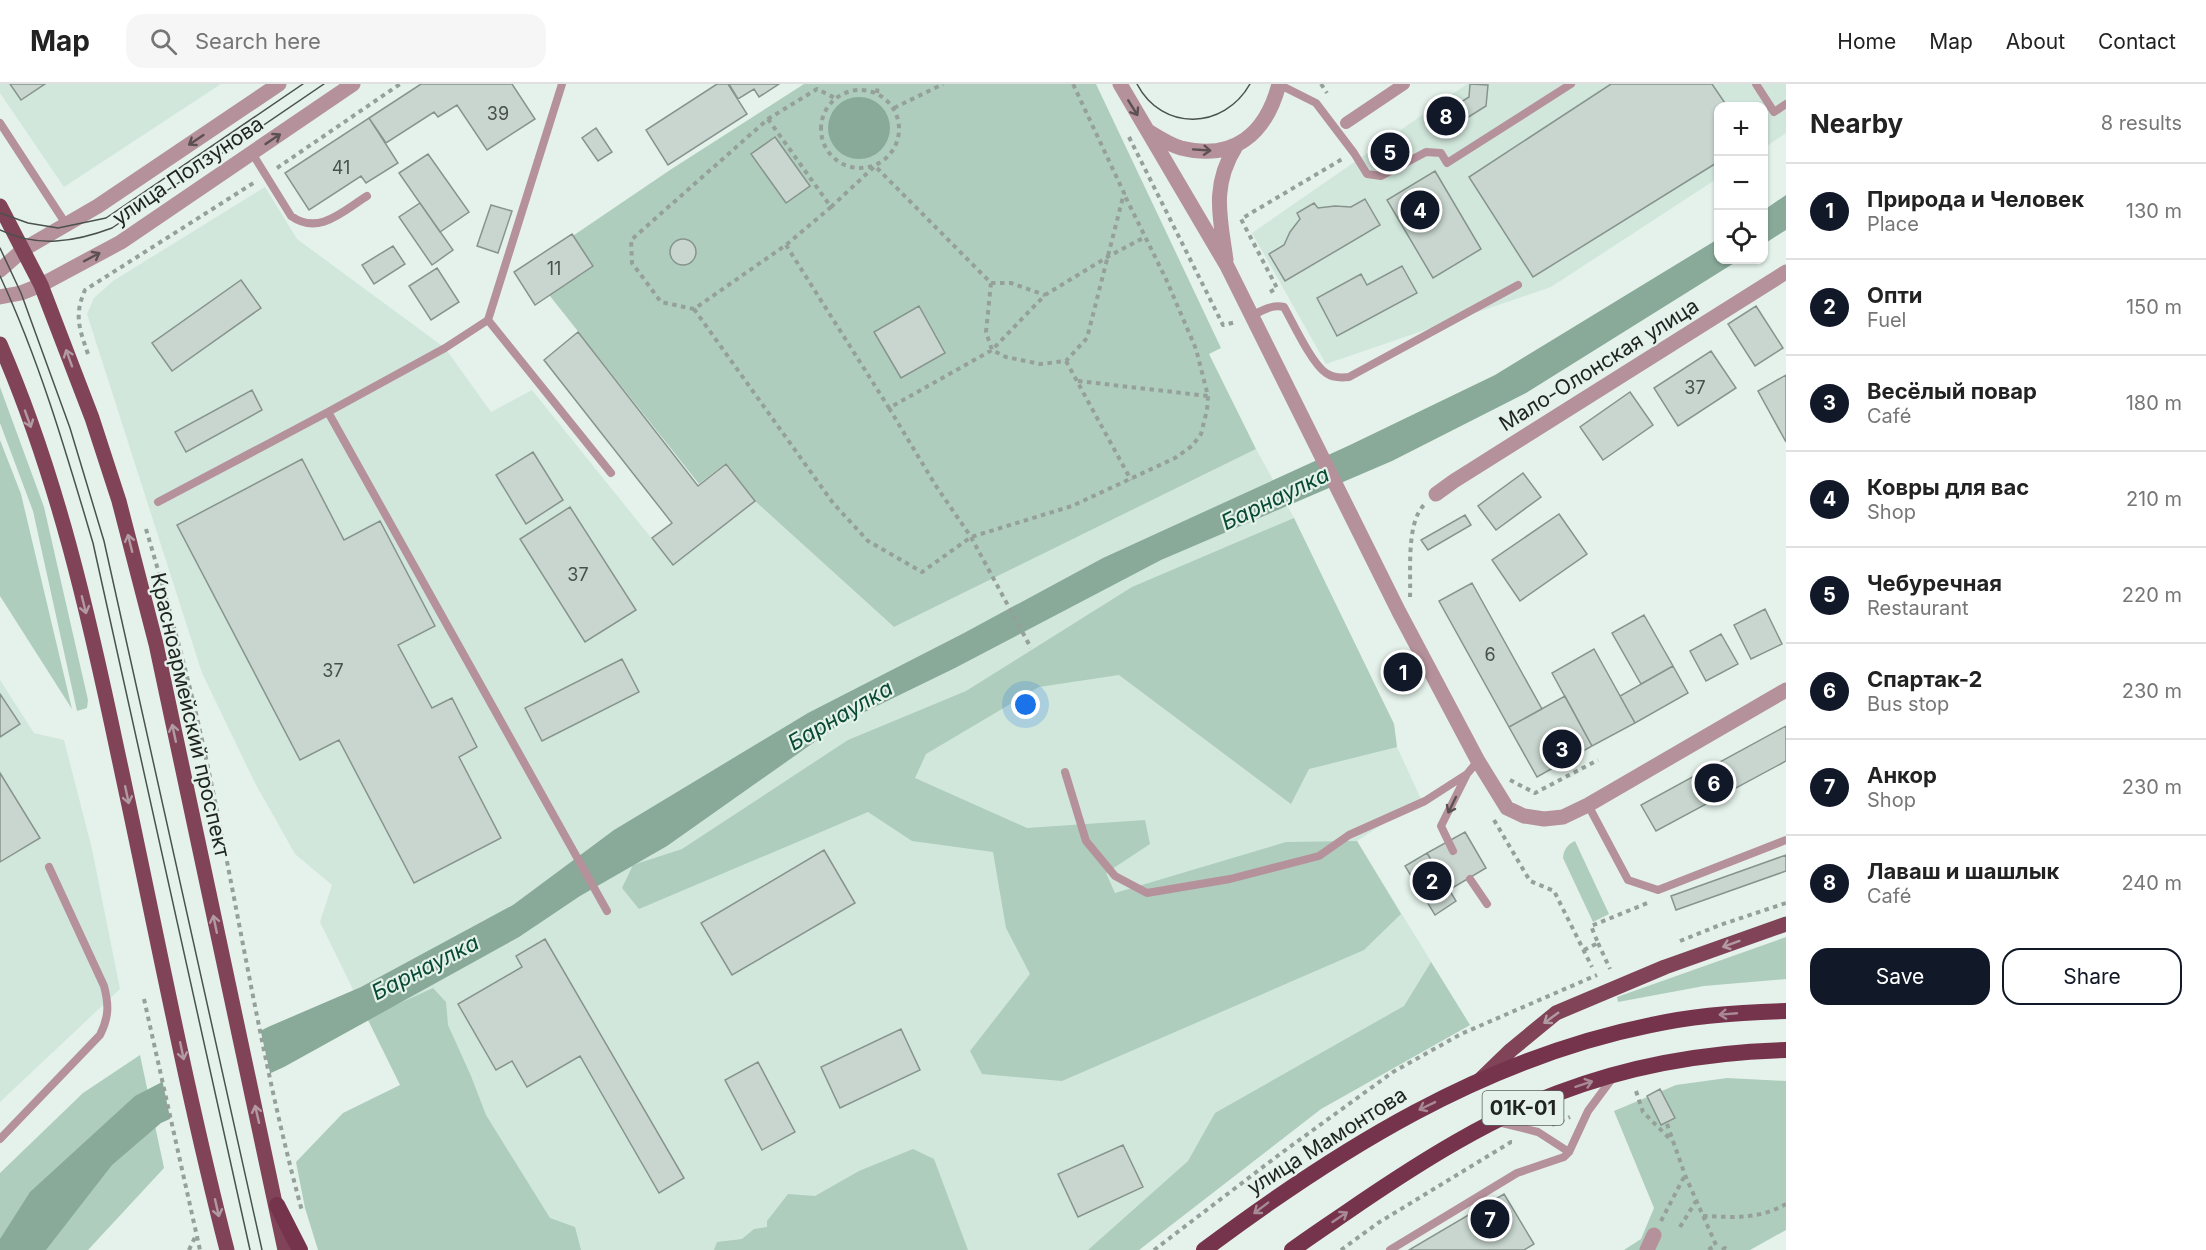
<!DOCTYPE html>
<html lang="en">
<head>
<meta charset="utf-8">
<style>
  :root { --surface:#fff; --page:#f6f6f6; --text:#222; --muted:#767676; --line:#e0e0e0; --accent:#111827 }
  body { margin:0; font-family:Inter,sans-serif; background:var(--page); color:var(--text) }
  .controls { position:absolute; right:18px; top:18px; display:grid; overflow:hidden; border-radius:12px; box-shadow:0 2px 4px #0004 }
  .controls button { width:54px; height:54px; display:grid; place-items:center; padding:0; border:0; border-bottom:2px solid var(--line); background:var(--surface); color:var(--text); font:30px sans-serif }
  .you { position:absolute; left:1026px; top:621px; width:21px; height:21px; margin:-15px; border:4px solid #fff; border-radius:50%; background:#1a73e8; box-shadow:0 0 0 9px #1a73e833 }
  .badge { display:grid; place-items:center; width:39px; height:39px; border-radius:50%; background:var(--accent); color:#fff; font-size:20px; font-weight:700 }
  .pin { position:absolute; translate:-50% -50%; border:3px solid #fff; box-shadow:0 2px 6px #0006 }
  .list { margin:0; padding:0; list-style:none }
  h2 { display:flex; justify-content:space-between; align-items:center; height:78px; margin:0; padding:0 24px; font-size:26px }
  h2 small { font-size:20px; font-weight:400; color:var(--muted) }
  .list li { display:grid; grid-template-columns:39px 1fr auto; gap:18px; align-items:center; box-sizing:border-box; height:96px; padding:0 24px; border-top:2px solid var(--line) }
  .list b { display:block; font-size:22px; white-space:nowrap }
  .list p { margin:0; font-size:20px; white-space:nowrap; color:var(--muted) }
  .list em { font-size:20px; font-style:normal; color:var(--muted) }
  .actions { display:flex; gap:12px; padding:18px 24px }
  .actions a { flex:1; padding:14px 0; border:2px solid var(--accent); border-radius:18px; text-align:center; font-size:21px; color:var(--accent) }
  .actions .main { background:var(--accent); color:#fff }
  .icon { flex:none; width:33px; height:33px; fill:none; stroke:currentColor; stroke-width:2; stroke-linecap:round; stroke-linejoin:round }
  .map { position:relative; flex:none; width:1786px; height:1166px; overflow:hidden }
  header { display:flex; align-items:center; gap:36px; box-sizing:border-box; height:84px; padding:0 30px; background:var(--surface); border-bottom:2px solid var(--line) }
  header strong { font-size:28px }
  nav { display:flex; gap:33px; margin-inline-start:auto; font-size:21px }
  .search { width:420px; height:54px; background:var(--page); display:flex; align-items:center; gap:15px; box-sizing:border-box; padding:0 21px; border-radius:18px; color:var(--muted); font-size:22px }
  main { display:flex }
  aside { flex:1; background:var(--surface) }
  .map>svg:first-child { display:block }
</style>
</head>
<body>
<header>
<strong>Map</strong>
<div class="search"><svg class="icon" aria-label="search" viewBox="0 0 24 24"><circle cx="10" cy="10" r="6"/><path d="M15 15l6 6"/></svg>Search here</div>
<nav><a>Home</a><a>Map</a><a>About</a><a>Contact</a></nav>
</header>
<main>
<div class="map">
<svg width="1786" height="1166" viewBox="0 0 1786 1166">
  <rect width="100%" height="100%" fill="#e4f2eb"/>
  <path fill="#d1e7dc" d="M0 0H221L64 103 0 9Z
    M1467 0H1786V49L1764 64V22H1718V94L1551 203 1326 280 1252 149Z
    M265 103 297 155 445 264 491 328 532 306 673 481 755 417 894 543 1256 365 1294 434 1394 640 1397 663 1421 715 1357 757 1470 941 1321 1025 1139 1166H492L367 934 320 838 332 801 295 770 255 699 202 589 87 230 94 214 113 197Z
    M0 596 34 649 64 656 92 765 120 905 0 1018Z"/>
  <path fill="#aecdbd" d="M804 0H1096L1221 264 1209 270 1256 365 894 543 755 417 726 379 699 400 527 183 670 86Z
    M0 303 44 423 88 616 87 624 77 627 33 427 0 339Z
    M0 356 21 410 72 625 0 512Z
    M1294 434 1394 640 1397 663 1309 685 1291 720 1119 591 1039 603 926 670 915 694 1027 744 1145 736 1150 760 1106 789 1115 809 1286 758 1357 757 1401 830 1364 866 1062 997 982 990 970 967 1030 890 1006 844 993 768 912 757 868 728 639 825 622 804 633 781 682 765 848 656 966 607 1132 503Z
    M1575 757 1609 830 1593 838 1563 774C1564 765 1567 761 1575 757Z
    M1786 853V895L1704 902 1618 918 1617 913Z
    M1431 878 1470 941 1321 1025 1139 1166H1088L1188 1077 1215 1029 1404 922Z
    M433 904 446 918 448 941 471 992 486 1031 550 1134 575 1143 581 1166H318L305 1124 296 1078 343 1029 400 1001 367 934Z
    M140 971 164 1084 88 1166H0V1089L83 1009Z
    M1727 994 1786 997V1146L1750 1166H1624L1641 1155 1654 1124 1614 1027 1676 1001Z
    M913 1065 934 1075 968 1166H714L717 1158 742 1155 754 1145 767 1143V1137L788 1110 815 1112 859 1087Z"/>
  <path fill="#89aa99" d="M828 44a31 31 0 1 1 62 0a31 31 0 1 1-62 0Z
    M1786 111V146L1764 160V126Z
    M1718 155V176H1739L1526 309 1392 377 1161 476 955 584 840 640 667 762 580 812 519 853 284 983 161 1039 112 1081 46 1166H0V1155L30 1108 135 1012 268 943 361 903 513 821 614 746 808 629 964 549 1103 474 1350 361 1495 291Z"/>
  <path fill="#e4f2eb" d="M260 944 271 993 171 1038 162 995Z"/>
  <path fill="#c8d6cf" stroke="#87948e" stroke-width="1.5" d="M10 0H45L21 16Z
    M421 0H512L535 35 487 66 457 21 438 33 434 28 386 59 369 34Z
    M717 0H728L747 30 668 81 646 46Z
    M729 0H779L759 13 754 5 738 15Z
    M1470 0 1488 1 1486 22 1459 39H1438V21L1455 22 1469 13Z
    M1611 0H1712L1727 22H1718V78L1533 193 1469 93Z
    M369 34 398 79 366 99 361 92 309 126 285 89Z
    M596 44 612 68 598 77 582 54Z
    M775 53 810 102 786 119 751 70Z
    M428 70 469 128 440 148 399 89Z
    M1435 87 1481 165 1433 194 1387 116Z
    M1365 115 1380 141 1285 197 1269 170 1284 161 1290 148 1300 135 1297 129 1314 119 1318 124 1335 122 1351 123Z
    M420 119 453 166 432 181 399 133Z
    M491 121 512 127 498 169 477 162Z
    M572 150 593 182 535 221 514 188Z
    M670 168a13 13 0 1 1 26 0a13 13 0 1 1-26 0Z
    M393 162 405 180 374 200 362 181Z
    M1402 182 1417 209 1337 252 1317 214 1361 190 1367 201Z
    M437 184 459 218 431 236 409 202Z
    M241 196 261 224 172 287 152 259Z
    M919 222 945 269 901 294 874 248Z
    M1756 222 1783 264 1755 282 1728 240Z
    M578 248 698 402 726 380 755 417 673 481 652 454 672 439 544 276Z
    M1711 267 1736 304 1678 342 1654 304Z
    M1786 291V358L1758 307Z
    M252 306 262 326 186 368 175 348Z
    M1630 308 1653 341 1603 376 1580 343Z
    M533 368 563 416 526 440 496 391Z
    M302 375 344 456 380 437 435 542 398 561 432 624 452 614 477 663 459 673 501 754 414 799 339 656 300 676 177 441Z
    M1523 389 1541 413 1496 446 1478 422Z
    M570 423 636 526 585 558 520 455Z
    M1559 430 1587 470 1520 517 1492 476Z
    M1465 431 1471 441 1428 466 1421 456Z
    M1472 499 1542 625 1509 643 1439 517Z
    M1765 525 1782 560 1751 575 1734 541Z
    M1644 531 1673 582 1641 600 1612 549Z
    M1721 550 1738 580 1706 597 1690 567Z
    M1594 565 1635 639 1592 662 1552 589Z
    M622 575 639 608 542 657 525 624Z
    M1673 582 1688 609 1635 639 1620 612Z
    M0 610 20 640 0 653Z
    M1565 612 1592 662 1537 693 1509 643Z
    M1786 642V677L1656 747 1641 721Z
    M0 689 40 754 0 778Z
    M1465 748 1486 784 1449 806 1427 769Z
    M824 766 855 819 732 891 701 839Z
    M1427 769 1456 817 1435 831 1405 782Z
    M1786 771V787L1676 826 1671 812Z
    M545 855 684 1094 659 1109 580 972 527 1003 512 977 496 986 458 920 522 883 516 872Z
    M901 945 920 986 840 1024 821 983Z
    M758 978 795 1048 762 1066 725 996Z
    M1660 1005 1675 1034 1661 1041 1647 1012Z
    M1123 1061 1143 1103 1078 1133 1058 1090Z
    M1504 1110 1534 1160 1524 1166H1409Z"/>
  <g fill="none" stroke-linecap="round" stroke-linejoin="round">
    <path stroke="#96a09b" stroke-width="4" stroke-dasharray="4.5 4.5" stroke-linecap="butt" d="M1321 0 1327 9
      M821 45a39 39 0 1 1 78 0a39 39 0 1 1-78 0Z
      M877 9 878 0
      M894 24 943 0
      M768 35 831 123 786 161 694 225 661 218 632 179 631 156 768 35 817 5 835 14
      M1129 53 1223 241 1236 238
      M277 84 400 0
      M831 123 875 82 991 199 986 248 992 266 1006 273 1040 280 1066 277 1087 254 1124 109 1073 0
      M786 161 889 324 992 266 1045 211 1109 172 1145 153
      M991 199H1011L1045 211
      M1270 208 1277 204 1241 135 1344 74
      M694 225 833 419 868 457 922 488 971 453 1072 422 1175 374 1192 362 1201 350 1207 326 1208 312
      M88 270C79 244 74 231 85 206L255 98
      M1066 277 1131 396
      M1078 297 1208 312 1196 265 1166 195 1124 110
      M889 324 936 402 971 453 1031 564
      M146 445C165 509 183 573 198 638 235 801 258 966 302 1127
      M1410 513C1411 488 1406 439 1424 421
      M1510 696 1535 709 1598 676
      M1494 736 1530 797 1554 807 1592 883
      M1680 857 1720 841 1786 819
      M1598 859 1610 885
      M1584 866 1598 859 1591 842 1650 818
      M144 915 200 1166
      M1636 1007 1643 1028 1672 1057
      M1667 1040 1685 1091 1716 1161 1708 1166
      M1552 1041 1570 1033
      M1703 1132C1735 1133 1757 1136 1786 1120
      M1661 1137 1685 1091
      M1680 1143 1696 1117
      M189 1166 196 1151
      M1154 1166 1280 1070 1393 988 1461 950 1597 891
      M1341 1166 1378 1139 1511 1058H1516
      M1722 1166 1725 1164 1726 1166"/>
    <path stroke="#b5919b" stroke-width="8" d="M1756 0 1774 28 1786 20
      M1280 1 1316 19 1354 69 1367 90 1381 92 1426 68 1441 69 1447 79 1571 0
      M0 39 66 140
      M252 69 291 132C319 152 343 127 367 112
      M1251 232C1261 227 1272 220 1284 223 1293 239 1312 280 1326 289 1333 294 1341 294 1349 293L1518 201
      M488 236 611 389
      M328 328 445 264 488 236 562 0
      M158 418 328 328 607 827
      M1065 688 1086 757 1115 792 1147 809 1230 795 1319 772 1349 751 1425 717 1467 690
      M1588 721 1628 796 1658 806 1786 756
      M1453 767 1441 742 1467 690 1478 677
      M1470 795 1487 820
      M1498 1038 1538 1048 1569 1068 1588 1027 1614 992
      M0 1055 100 951C109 933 109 921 104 902L49 783
      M1390 1166 1517 1089 1564 1073 1569 1068"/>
    <path stroke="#b5919b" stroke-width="12" d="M1346 39 1404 0"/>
    <path stroke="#b5919b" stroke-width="15" d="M1436 410 1454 397 1786 188
      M1647 1166 1654 1151"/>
    <path stroke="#b5919b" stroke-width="15" d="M1120 0 1227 182 1399 528 1478 677 1507 724 1524 732 1544 735 1563 733 1588 721 1786 606
      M1148 47C1158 53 1170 61 1181 64 1234 77 1266 50 1279 0
      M1226 176C1220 133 1211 102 1236 62
      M0 186 24 165 98 122 279 0
      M0 213 21 209 41 201 121 158 353 0"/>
    <path stroke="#804358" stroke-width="15" d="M0 122 41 201 92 334 119 417 156 560 285 1166
      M0 260C57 391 89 532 118 670 154 836 185 1002 227 1166
      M1480 996 1511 966 1556 929 1665 883 1786 840"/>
    <path stroke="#76344c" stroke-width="16" d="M277 1121 300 1166
      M1204 1166C1339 1065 1483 975 1651 941 1695 931 1741 928 1786 927
      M1292 1166C1314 1150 1337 1135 1360 1119 1422 1077 1487 1036 1558 1009 1631 981 1709 968 1786 966"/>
    <path stroke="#4b514e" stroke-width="1.5" d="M1137 0C1162 48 1224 46 1250 0
      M0 129 28 139 58 144 106 134 303 0
      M0 146C37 164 75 158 112 144L324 0
      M0 164 21 209 70 344 104 457 262 1166
      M0 192C40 278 66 368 93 459L250 1166"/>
  </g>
  <defs><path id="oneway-shaft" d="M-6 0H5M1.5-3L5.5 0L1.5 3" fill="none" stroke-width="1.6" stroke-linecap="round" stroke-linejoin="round" transform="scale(1.5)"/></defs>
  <g stroke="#5b5052">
    <use href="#oneway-shaft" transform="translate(1133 24) rotate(58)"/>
    <use href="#oneway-shaft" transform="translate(273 55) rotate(-34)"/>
    <use href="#oneway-shaft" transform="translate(196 56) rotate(146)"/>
    <use href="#oneway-shaft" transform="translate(1202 66) rotate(4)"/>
    <use href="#oneway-shaft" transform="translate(92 173) rotate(-28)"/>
    <use href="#oneway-shaft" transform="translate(1452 721) rotate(116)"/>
  </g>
  <g stroke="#b29aa2">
    <use href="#oneway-shaft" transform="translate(69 274) rotate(-110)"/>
    <use href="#oneway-shaft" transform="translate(28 335) rotate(70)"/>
    <use href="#oneway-shaft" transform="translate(130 459) rotate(-104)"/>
    <use href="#oneway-shaft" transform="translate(84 521) rotate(76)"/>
    <use href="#oneway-shaft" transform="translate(174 649) rotate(-102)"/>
    <use href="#oneway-shaft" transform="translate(127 711) rotate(78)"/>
    <use href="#oneway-shaft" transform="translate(215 840) rotate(-102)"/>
    <use href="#oneway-shaft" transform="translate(1731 860) rotate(160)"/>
    <use href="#oneway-shaft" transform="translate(1551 934) rotate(144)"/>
    <use href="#oneway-shaft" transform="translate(182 967) rotate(78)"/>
    <use href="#oneway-shaft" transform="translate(257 1030) rotate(-103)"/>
    <use href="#oneway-shaft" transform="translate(217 1124) rotate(77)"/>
  </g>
  <g stroke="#a88a94">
    <use href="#oneway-shaft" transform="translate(1728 930) rotate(175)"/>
    <use href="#oneway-shaft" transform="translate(1584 1000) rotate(-18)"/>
    <use href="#oneway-shaft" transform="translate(1427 1022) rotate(154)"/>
    <use href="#oneway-shaft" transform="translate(1261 1124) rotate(143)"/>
    <use href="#oneway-shaft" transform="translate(1340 1133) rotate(-34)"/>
  </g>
  <g text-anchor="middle" stroke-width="4.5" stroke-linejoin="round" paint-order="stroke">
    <g font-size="18" fill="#49504c">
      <text x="498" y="36">39</text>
      <text x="341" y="90">41</text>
      <text x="554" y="191">11</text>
      <text x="1695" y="310">37</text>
      <text x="578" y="497">37</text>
      <text x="1490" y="577">6</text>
      <text x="333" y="593">37</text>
    </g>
    <rect fill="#e4f2eb" stroke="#5a625e" stroke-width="1.5" x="1482.5" y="1007" width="81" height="34" rx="4.5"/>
    <g font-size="20" font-weight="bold" fill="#1f2421">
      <text x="1523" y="1031">01К-01</text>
    </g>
    <g font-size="21" fill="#1f2421" stroke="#e4f2eb">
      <text transform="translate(188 87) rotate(-34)" y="7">улица Ползунова</text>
      <text transform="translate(1599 281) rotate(-32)" y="7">Мало-Олонская улица</text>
      <text transform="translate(190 631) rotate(77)" y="7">Красноармейский проспект</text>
      <text transform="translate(1327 1057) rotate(-32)" y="7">улица Мамонтова</text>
    </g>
    <g font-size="22" font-style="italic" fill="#094a33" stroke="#e4f2eb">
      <text transform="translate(1275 414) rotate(-26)" y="8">Барнаулка</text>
      <text transform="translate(840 631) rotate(-30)" y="8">Барнаулка</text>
      <text transform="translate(425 883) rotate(-27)" y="8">Барнаулка</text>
    </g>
  </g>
</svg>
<div class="controls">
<button>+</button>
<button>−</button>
<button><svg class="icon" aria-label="locate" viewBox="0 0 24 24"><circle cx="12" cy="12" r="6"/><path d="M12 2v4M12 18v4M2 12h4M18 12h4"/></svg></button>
</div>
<div class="you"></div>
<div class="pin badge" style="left:1403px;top:588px">1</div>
<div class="pin badge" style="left:1432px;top:797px">2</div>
<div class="pin badge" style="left:1562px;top:665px">3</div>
<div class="pin badge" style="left:1420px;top:126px">4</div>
<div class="pin badge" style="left:1390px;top:68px">5</div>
<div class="pin badge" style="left:1714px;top:699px">6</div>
<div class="pin badge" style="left:1490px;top:1135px">7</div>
<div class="pin badge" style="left:1446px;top:32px">8</div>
</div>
<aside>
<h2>Nearby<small>8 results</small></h2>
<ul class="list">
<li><span class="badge">1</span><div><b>Природа и Человек</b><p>Place</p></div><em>130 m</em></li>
<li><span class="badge">2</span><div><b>Опти</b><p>Fuel</p></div><em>150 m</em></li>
<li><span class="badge">3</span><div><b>Весёлый повар</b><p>Café</p></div><em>180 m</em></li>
<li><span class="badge">4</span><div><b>Ковры для вас</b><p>Shop</p></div><em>210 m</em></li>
<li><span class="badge">5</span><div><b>Чебуречная</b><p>Restaurant</p></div><em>220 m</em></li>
<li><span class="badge">6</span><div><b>Спартак-2</b><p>Bus stop</p></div><em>230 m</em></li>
<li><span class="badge">7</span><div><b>Анкор</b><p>Shop</p></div><em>230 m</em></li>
<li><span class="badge">8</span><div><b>Лаваш и шашлык</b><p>Café</p></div><em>240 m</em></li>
</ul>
<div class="actions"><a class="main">Save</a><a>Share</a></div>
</aside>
</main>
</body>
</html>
